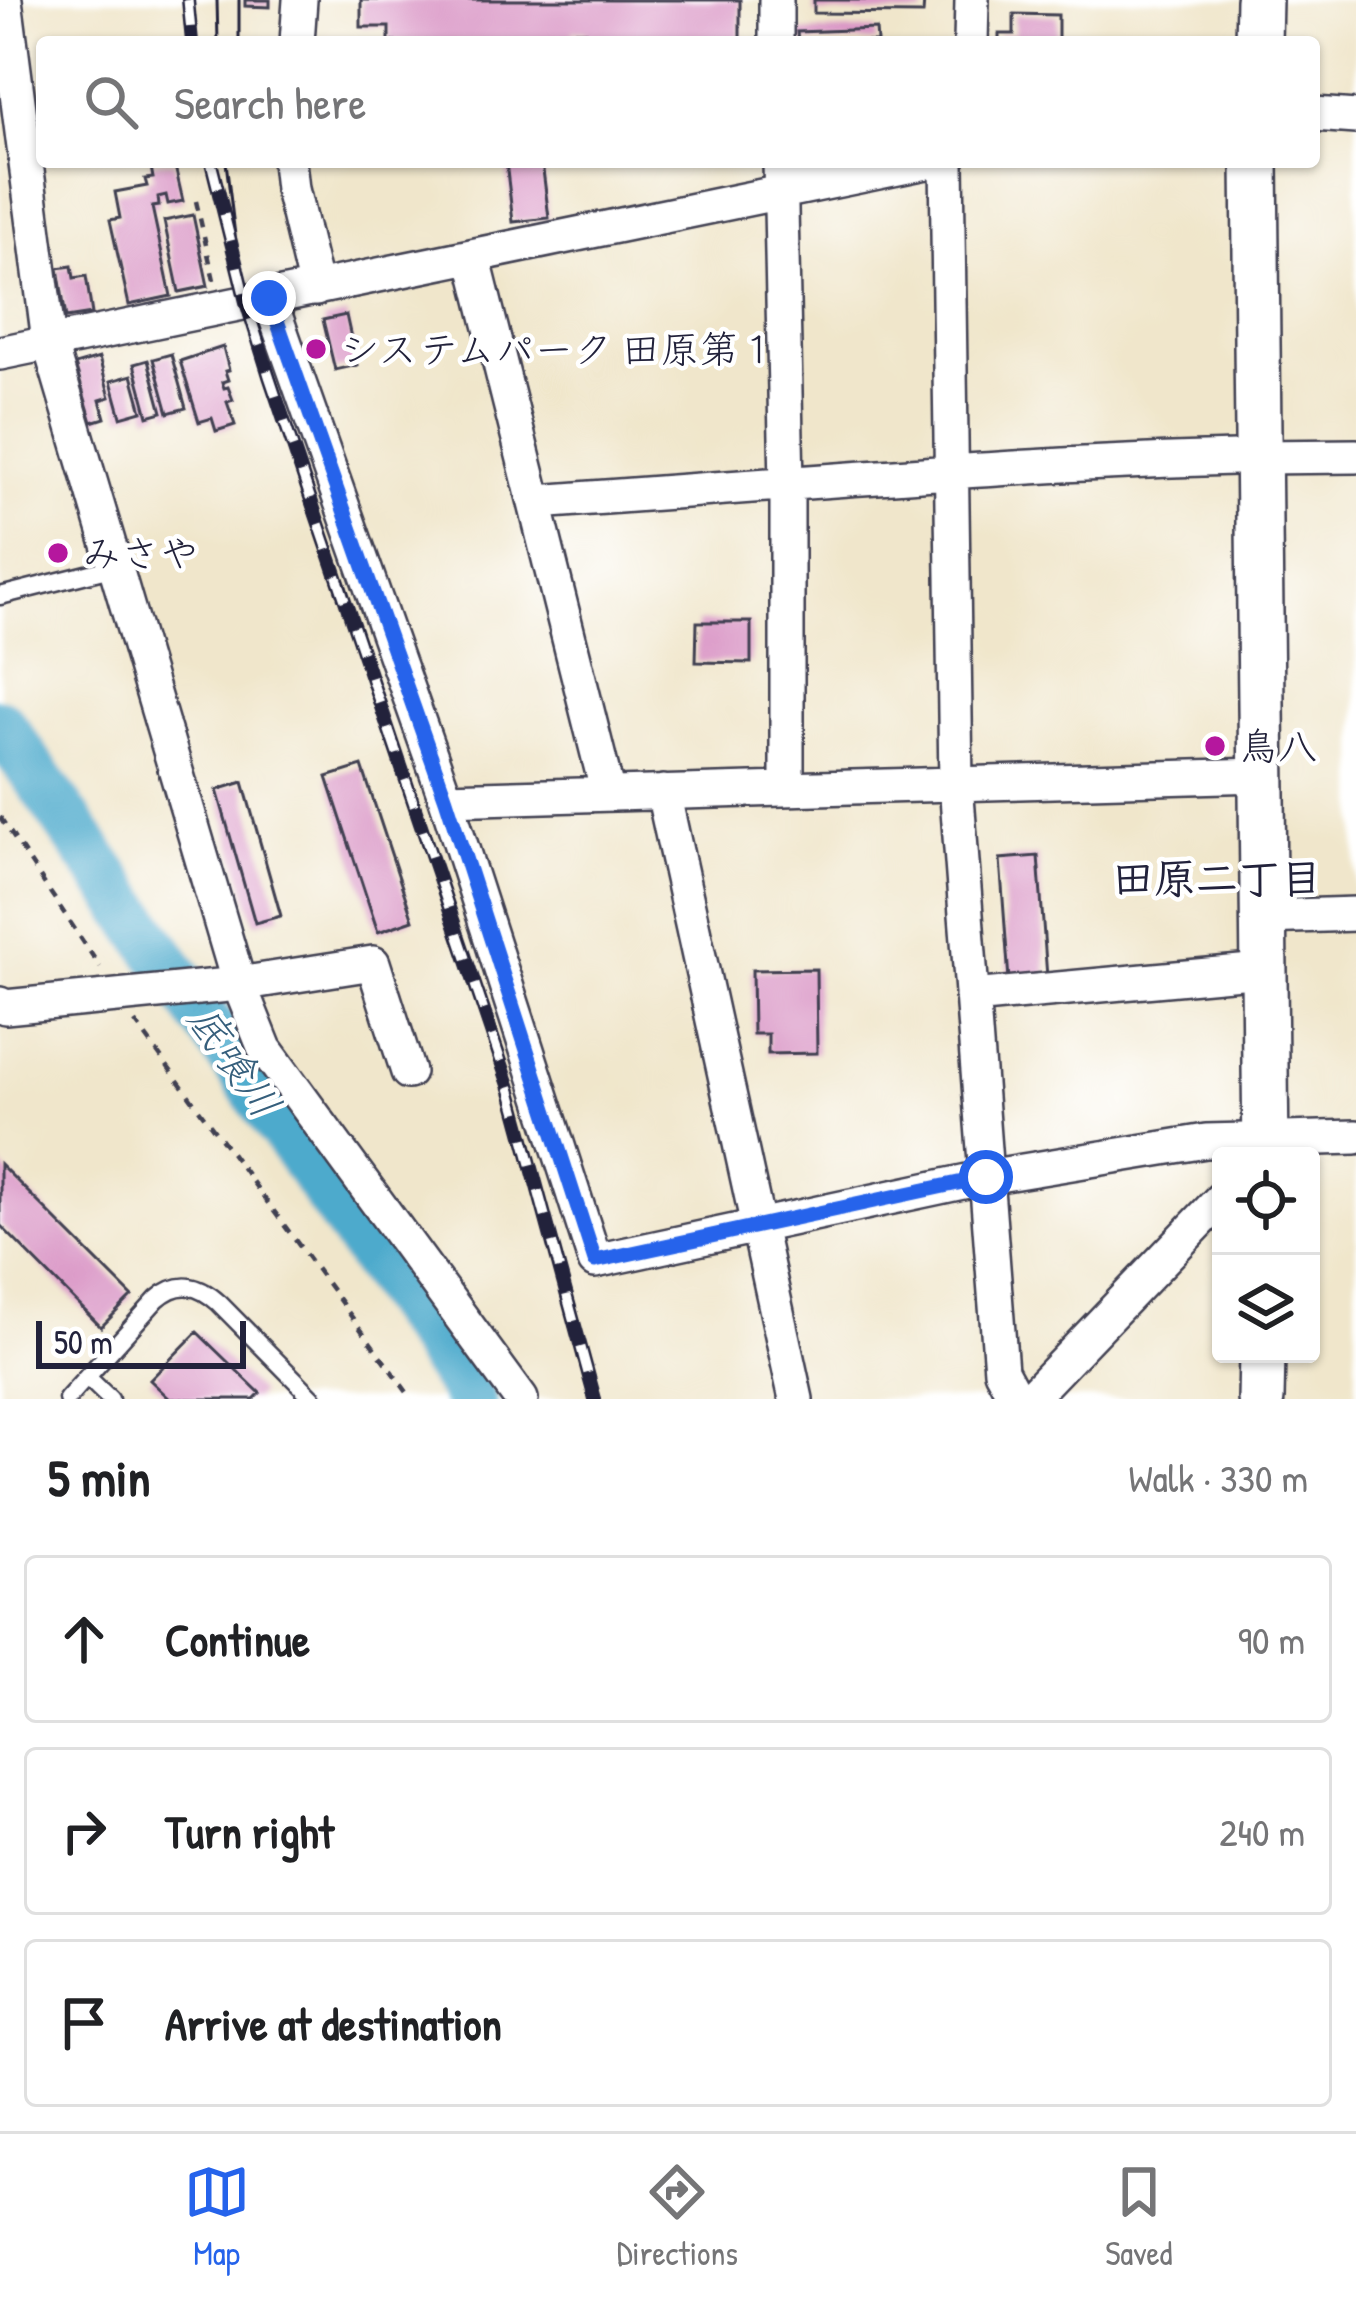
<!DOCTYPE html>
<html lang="en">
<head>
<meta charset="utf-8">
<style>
  :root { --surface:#fff; --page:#f6f6f6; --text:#202124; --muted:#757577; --line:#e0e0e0; --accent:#2563eb }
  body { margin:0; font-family:"Patrick Hand","Klee One",sans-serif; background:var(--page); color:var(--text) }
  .controls { position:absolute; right:36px; bottom:36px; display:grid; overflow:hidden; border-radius:12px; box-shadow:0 3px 9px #0004 }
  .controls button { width:108px; height:108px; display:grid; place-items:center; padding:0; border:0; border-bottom:3px solid var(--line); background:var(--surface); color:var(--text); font:60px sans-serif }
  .scale { position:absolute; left:36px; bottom:30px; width:210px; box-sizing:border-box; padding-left:12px; border:6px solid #22223b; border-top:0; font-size:33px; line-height:42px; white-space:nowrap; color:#22223b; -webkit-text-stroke:9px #fff; paint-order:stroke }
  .stop { position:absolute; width:36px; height:36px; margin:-27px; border:9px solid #2563eb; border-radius:50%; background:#fff }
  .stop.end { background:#2563eb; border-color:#fff; box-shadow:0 3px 12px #0008 }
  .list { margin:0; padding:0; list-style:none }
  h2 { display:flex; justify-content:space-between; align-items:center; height:156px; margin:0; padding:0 48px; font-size:51px }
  h2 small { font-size:39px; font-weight:400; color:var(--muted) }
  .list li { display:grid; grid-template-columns:78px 1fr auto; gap:36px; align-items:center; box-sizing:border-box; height:168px; margin:0 24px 24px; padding:0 24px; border:3px solid var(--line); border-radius:12px }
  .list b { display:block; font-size:45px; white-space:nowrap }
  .list em { font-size:39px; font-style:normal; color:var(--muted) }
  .icon { flex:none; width:66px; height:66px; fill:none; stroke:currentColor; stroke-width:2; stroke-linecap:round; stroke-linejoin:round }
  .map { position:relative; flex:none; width:1356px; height:1399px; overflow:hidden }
  .search { position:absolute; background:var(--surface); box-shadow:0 3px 9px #0004; left:36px; right:36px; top:36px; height:132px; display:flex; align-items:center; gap:30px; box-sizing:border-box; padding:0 42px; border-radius:12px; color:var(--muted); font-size:45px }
  .sheet { height:732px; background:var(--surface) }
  nav { display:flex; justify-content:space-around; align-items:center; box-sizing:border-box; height:168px; border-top:3px solid var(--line); background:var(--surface); font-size:33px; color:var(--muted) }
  nav a { display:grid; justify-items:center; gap:6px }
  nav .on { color:var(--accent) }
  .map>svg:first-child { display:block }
</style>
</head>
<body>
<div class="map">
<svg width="1356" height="1399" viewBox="0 0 1356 1399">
  <rect width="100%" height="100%" fill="#fff"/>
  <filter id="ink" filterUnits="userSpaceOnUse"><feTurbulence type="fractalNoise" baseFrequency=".00833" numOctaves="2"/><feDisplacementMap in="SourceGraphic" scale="24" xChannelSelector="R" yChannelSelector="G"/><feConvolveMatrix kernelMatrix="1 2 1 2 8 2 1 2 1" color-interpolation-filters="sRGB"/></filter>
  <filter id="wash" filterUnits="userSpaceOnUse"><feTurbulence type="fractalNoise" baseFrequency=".004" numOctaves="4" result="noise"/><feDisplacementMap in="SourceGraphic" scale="48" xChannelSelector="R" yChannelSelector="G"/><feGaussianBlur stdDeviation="2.7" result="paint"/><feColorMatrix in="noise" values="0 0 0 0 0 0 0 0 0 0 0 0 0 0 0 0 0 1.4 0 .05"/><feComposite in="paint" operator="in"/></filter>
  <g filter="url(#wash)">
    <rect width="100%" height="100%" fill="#f0e6cb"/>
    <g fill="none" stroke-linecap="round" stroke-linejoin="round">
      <path stroke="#4eaacc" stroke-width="51" d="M0 724 471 1399"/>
    </g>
    <g id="blocks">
      <path fill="#da97c6" d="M245 0H270V7L245 6Z
        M361 0H740V42H586V31H573V42H389V27H361Z
        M814 0H924L923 14 814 13Z
        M1014 14 1058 15V42H999V34H1014Z
        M876 29 877 42H798L797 32Z
        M150 162H174L183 201 168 204 166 195 158 197 159 206 152 207 171 296 129 305 110 220 120 218 115 192 147 186 145 179 153 178Z
        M506 162H542L549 218 513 222Z
        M193 215 208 286 179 292 164 221Z
        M72 266 74 278 86 276 92 314 66 318 58 268Z
        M346 315 357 365 335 370 323 320Z
        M223 347 229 370 225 371 228 380 222 382 224 388 228 387 233 400 227 402 235 425 216 431 212 418 199 422 180 361Z
        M171 354 186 408 168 413 153 359Z
        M99 358 110 397 100 400 105 418 92 422 75 365Z
        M148 360 162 412 148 416 134 364Z
        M132 375 142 411 121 417 111 381Z
        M697 622H751V663L696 662Z
        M362 766 413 920 378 932 327 777Z
        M243 782 281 916 255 923 217 790Z
        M1038 856 1047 977 1009 980 1000 859Z
        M816 969 817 1053 768 1054V1034H753L752 970Z
        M0 1164 132 1296 101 1327 0 1225Z
        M197 1332 260 1393 254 1399H170L150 1380Z"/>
    </g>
  </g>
  <g filter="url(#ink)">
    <use href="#blocks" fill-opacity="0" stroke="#413f51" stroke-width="3"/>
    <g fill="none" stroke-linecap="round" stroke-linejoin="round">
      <defs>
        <path id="lane" d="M0 596 115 567
          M88 1378 110 1399
          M67 1399 157 1299C179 1280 198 1284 219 1303L314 1399"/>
        <path id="street" d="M5 0 49 342 239 984 265 1049 521 1399
          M776 0V42
          M297 42 300 0
          M971 42 972 0
          M1314 114 1356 117
          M289 162 292 189 316 289
          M780 162 787 484V789
          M947 162 956 784 1001 1371 1016 1399
          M473 256 608 794
          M269 298 446 799 595 1261 986 1177 1206 1141 1356 1137
          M0 353 927 162
          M535 502C808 483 1082 457 1356 456
          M663 792 796 1399
          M446 799 1260 775
          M1263 917 1356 914
          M972 997 1262 970
          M0 1004 5 1007 239 984 373 963 408 1072
          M1029 1399 1221 1199"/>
        <path id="secondary" d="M1258 42 1259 0
          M1255 162 1266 1156
          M1261 1399 1262 1354"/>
      </defs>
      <use href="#lane" stroke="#413f51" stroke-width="21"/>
      <use href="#street" stroke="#413f51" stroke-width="38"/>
      <use href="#secondary" stroke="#413f51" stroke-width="50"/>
      <path stroke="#413f51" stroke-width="4.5" stroke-dasharray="9 9" stroke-linecap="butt" d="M196 201 214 280
        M0 817 100 967
        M135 1022 412 1399"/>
      <use href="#lane" stroke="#fff" stroke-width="16"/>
      <use href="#street" stroke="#fff" stroke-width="33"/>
      <use href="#secondary" stroke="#fff" stroke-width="45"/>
      <path stroke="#22223b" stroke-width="3" d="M217 0 218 42
        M239 0V42
        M226 162 240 276"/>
      <defs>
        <path id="rail" d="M188 0 192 42
          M211 162 246 302 269 376 511 1091 595 1399"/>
      </defs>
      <use href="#rail" stroke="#22223b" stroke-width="14"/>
      <use href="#rail" stroke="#fff" stroke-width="9" stroke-dasharray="27" stroke-linecap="butt"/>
    </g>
  </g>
  <g fill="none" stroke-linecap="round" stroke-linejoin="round" filter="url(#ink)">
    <path stroke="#2563eb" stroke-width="15" d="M269 298 446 799 595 1261 986 1177"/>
  </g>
  <g fill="#b5179e" stroke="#fff" stroke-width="4.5">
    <circle cx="316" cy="349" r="12"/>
    <circle cx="58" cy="553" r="12"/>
    <circle cx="1215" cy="746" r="12"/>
  </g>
  <g text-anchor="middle" stroke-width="9" stroke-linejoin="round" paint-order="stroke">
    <g font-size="39" fill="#22223b" stroke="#fff" text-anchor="start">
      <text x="340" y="363">システムパーク 田原第１</text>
      <text x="82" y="567">みさや</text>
      <text x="1239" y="760">鳥八</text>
    </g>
    <g font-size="42" font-weight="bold" fill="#22223b" stroke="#fff">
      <text x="1217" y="893">田原二丁目</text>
    </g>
    <g font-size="42" font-style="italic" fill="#365f7c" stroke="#fff">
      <text transform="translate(235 1061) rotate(55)" y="15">底喰川</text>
    </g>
  </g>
</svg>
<div class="controls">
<button><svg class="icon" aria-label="locate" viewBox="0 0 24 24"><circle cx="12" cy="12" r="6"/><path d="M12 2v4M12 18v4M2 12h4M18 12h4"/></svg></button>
<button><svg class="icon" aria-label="layers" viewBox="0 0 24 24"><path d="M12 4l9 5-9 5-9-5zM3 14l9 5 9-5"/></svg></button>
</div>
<div class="scale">50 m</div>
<div class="stop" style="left:986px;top:1177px"></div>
<div class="stop end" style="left:269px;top:298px"></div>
<div class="search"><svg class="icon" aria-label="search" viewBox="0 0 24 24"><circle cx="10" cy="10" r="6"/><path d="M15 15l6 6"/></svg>Search here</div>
</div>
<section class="sheet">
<h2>5 min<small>Walk · 330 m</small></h2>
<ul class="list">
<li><svg class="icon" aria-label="ahead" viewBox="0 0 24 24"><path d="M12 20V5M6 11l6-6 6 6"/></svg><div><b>Continue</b></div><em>90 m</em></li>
<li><svg class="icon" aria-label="right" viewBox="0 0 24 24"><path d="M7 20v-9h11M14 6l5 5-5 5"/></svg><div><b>Turn right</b></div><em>240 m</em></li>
<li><svg class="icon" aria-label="arrive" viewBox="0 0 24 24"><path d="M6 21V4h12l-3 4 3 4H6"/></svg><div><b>Arrive at destination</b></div></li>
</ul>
</section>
<nav>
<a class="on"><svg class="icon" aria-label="map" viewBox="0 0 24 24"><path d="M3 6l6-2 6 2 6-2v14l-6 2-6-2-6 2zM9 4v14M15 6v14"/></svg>Map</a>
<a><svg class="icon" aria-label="directions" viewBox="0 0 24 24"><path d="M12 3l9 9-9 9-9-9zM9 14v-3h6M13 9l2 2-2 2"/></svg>Directions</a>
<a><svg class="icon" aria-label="saved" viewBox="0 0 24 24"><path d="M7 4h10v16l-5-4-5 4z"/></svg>Saved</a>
</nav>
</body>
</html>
